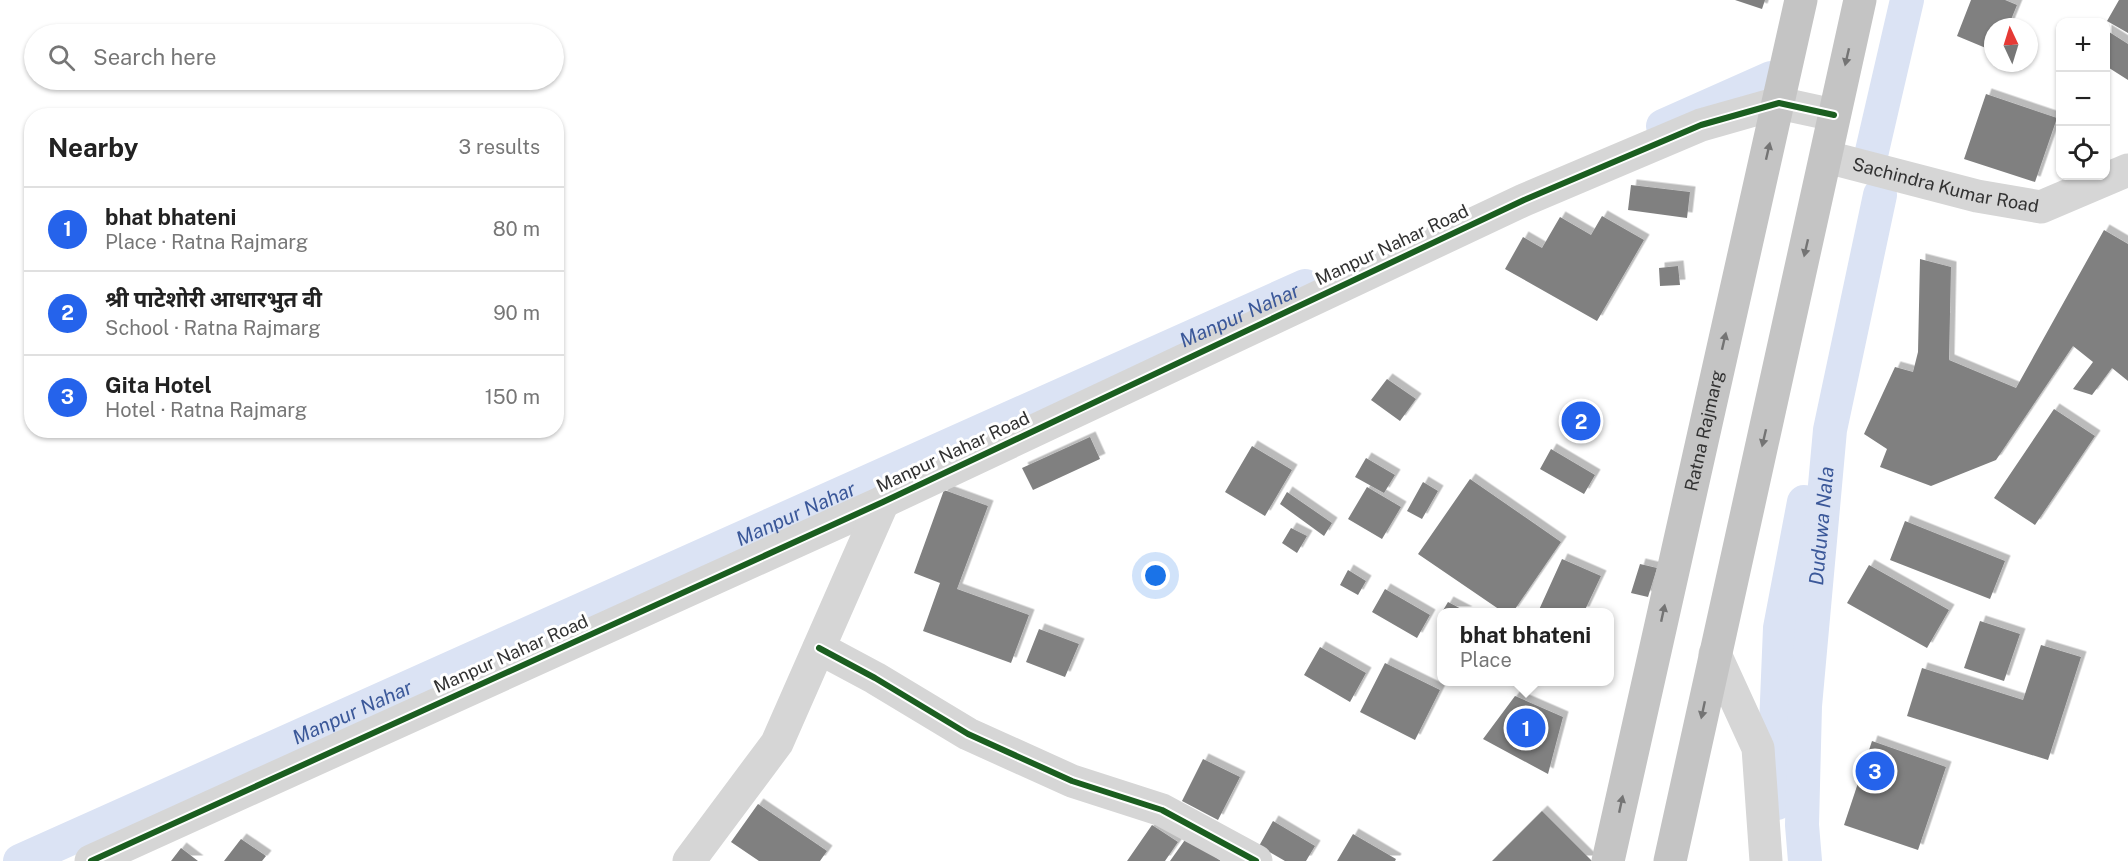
<!DOCTYPE html>
<html lang="en">
<head>
<meta charset="utf-8">
<style>
  :root { --surface:#fff; --page:#f2f2f2; --text:#222; --muted:#767676; --line:#e0e0e0; --accent:#2563eb }
  body { margin:0; font-family:"Public Sans","Noto Sans Devanagari",sans-serif; background:var(--page); color:var(--text) }
  .controls { position:absolute; right:18px; top:18px; display:grid; overflow:hidden; border-radius:12px; box-shadow:0 2px 4px #0004 }
  .controls button { width:54px; height:54px; display:grid; place-items:center; padding:0; border:0; border-bottom:2px solid var(--line); background:var(--surface); color:var(--text); font:30px sans-serif }
  .compass { position:absolute; left:1984px; top:18px; width:54px; height:54px; border-radius:50%; background:var(--surface); box-shadow:0 2px 4px #0004; rotate:356deg }
  .you { position:absolute; left:1156px; top:576px; width:21px; height:21px; margin:-15px; border:4px solid #fff; border-radius:50%; background:#1a73e8; box-shadow:0 0 0 9px #1a73e833 }
  .badge { display:grid; place-items:center; width:39px; height:39px; border-radius:50%; background:var(--accent); color:#fff; font-size:20px; font-weight:700 }
  .pin { position:absolute; translate:-50% -50%; border:3px solid #fff; box-shadow:0 2px 6px #0006 }
  .popup { position:absolute; left:1437px; top:608px; width:177px; height:78px; box-sizing:border-box; display:grid; place-content:center; border-radius:12px; background:var(--surface); filter:drop-shadow(0 2px 4px #0005); font-size:20px; white-space:nowrap; color:var(--muted) }
  .popup b { font-size:22px; color:var(--text) }
  .popup::after { content:''; position:absolute; left:50%; top:100%; margin-left:-12px; border:12px solid transparent; border-top-color:var(--surface) }
  .list { margin:0; padding:0; list-style:none }
  h2 { display:flex; justify-content:space-between; align-items:center; height:78px; margin:0; padding:0 24px; font-size:26px }
  h2 small { font-size:20px; font-weight:400; color:var(--muted) }
  .list li { display:grid; grid-template-columns:39px 1fr auto; gap:18px; align-items:center; box-sizing:border-box; height:84px; padding:0 24px; border-top:2px solid var(--line) }
  .list b { display:block; font-size:22px; white-space:nowrap }
  .list p { margin:0; font-size:20px; white-space:nowrap; color:var(--muted) }
  .list em { font-size:20px; font-style:normal; color:var(--muted) }
  .icon { flex:none; width:33px; height:33px; fill:none; stroke:currentColor; stroke-width:2; stroke-linecap:round; stroke-linejoin:round }
  .map { position:relative; flex:none; width:2128px; height:861px; overflow:hidden }
  .search { position:absolute; background:var(--surface); box-shadow:0 2px 4px #0004; left:24px; top:24px; width:540px; height:66px; display:flex; align-items:center; gap:15px; box-sizing:border-box; padding:0 21px; border-radius:33px; color:var(--muted); font-size:22px }
  .panel { position:absolute; background:var(--surface); box-shadow:0 2px 4px #0004; left:24px; top:108px; width:540px; height:330px; border-radius:24px }
  .map>svg:first-child { display:block }
</style>
</head>
<body>
<div class="map">
<svg width="2128" height="861" viewBox="0 0 2128 861">
  <defs>
    <filter id="shadow"><feDropShadow dx="5.5" dy="-5.5" stdDeviation="0" flood-color="#0004"/></filter>
  </defs>
  <rect width="100%" height="100%" fill="#fff"/>
  <g fill="none" stroke-linecap="round" stroke-linejoin="round">
    <g stroke="#dbe3f4" stroke-width="34">
      <path d="M1663 126 1771 78"/>
      <path d="M1869 164 1907 0"/>
      <path d="M1777 803 1774 774 1780 628 1804 502"/>
      <path id="s1" d="M20 861 1305 286"/>
      <path id="s2" d="M1805 861 1802 825 1805 706 1830 430 1880 195"/>
    </g>
  </g>
  <path fill="#808080" filter="url(#shadow)" d="M1735 0H1765L1762 9Z
    M1971 0H2005L2017 5 2008 27H1993V51L1957 36Z
    M2119 0H2128V33L2107 21Z
    M2106 30 2128 44V80L2106 66Z
    M1986 94 2057 118 2035 182 1964 159Z
    M1631 185 1690 192 1687 218 1628 210Z
    M1602 216 1644 240 1597 321 1505 269 1523 237 1542 248 1560 217 1591 235Z
    M2104 230 2128 244V381L2112 368 2092 395 2073 389 2093 362 2073 346 1996 460 1931 486 1880 467 1887 449 1864 434 1895 367 1913 372 1918 352 1920 259 1951 267 1949 360 2016 388Z
    M1678 266 1680 285 1660 286 1659 268Z
    M1387 379 1416 399 1400 421 1371 400Z
    M2054 409 2095 436 2035 525 1994 498Z
    M1090 437 1100 459 1033 490 1022 468Z
    M1252 446 1292 470 1265 516 1225 492Z
    M1551 449 1595 475 1584 494 1540 469Z
    M1366 458 1395 475 1384 493 1355 477Z
    M1470 479 1561 542 1513 612H1503L1418 554Z
    M1423 482 1438 491 1422 519 1407 511Z
    M1367 487 1401 507 1382 539 1348 519Z
    M944 490 988 506 957 589 1029 615 1011 663 923 631 940 583 914 573Z
    M1287 492 1332 523 1324 536 1280 504Z
    M1905 521 2005 561 1990 599 1890 560Z
    M1291 528 1307 536 1297 553 1282 543Z
    M1562 559 1601 576 1584 612H1538Z
    M1640 564 1657 568 1648 597 1631 593Z
    M1869 565 1949 610 1927 648 1847 603Z
    M1348 570 1366 581 1358 595 1340 585Z
    M1385 589 1430 615 1417 638 1372 612Z
    M1448 602 1467 612H1442Z
    M1980 621 2020 634 2004 681 1964 668Z
    M1039 629 1079 644 1065 677 1026 662Z
    M2041 645 2081 657 2048 760 1907 716 1922 668 2023 700Z
    M1320 647 1366 673 1350 702 1304 675Z
    M1385 663 1440 690 1415 740 1360 712Z
    M1515 696 1563 717 1548 774 1483 739Z
    M1872 741 1946 767 1918 850 1844 825Z
    M1203 759 1240 777 1218 820 1182 801Z
    M758 804 827 851 820 861H759L731 842Z
    M1542 811 1592 861H1492Z
    M1273 821 1315 846 1306 861H1285L1259 846Z
    M1152 825 1178 842 1165 861H1127Z
    M1353 834 1396 859 1395 861H1337Z
    M1187 837 1221 861H1170Z
    M241 839 266 856 262 861H224Z
    M181 848 198 861H171Z"/>
  <g fill="none" stroke-linecap="round" stroke-linejoin="round">
    <g stroke="#d6d6d6" stroke-width="33">
      <path id="s3" d="M1827 157 1977 196 2041 207 2128 170"/>
      <path d="M819 648 875 678 968 734 1072 781 1162 810 1256 861"/>
      <path d="M1715 654 1758 748 1766 861"/>
      <path d="M91 861 883 502 1524 200 1701 125 1779 103 1834 115"/>
      <path d="M689 861 777 743 883 502"/>
    </g>
    <g stroke="#c4c4c4" stroke-width="33">
      <path id="s4" d="M1608 861 1801 0"/>
      <path d="M1670 861 1860 0"/>
    </g>
    <defs>
      <path id="cycleway" d="M819 648 875 678 968 734 1072 781 1162 810 1256 861
        M91 861 883 502 1524 200 1701 125 1779 103 1834 115"/>
    </defs>
    <use href="#cycleway" stroke="#fff" stroke-width="10"/>
    <use href="#cycleway" stroke="#1b5e20" stroke-width="6"/>
  </g>
  <defs><path id="oneway-solid" d="M-6-.8H1V-3.2L6.5 0L1 3.2V.8H-6Z" transform="scale(1.5)"/></defs>
  <g fill="#747474">
    <use href="#oneway-solid" transform="translate(1847 57) rotate(103)"/>
    <use href="#oneway-solid" transform="translate(1768 151) rotate(-77)"/>
    <use href="#oneway-solid" transform="translate(1806 248) rotate(103)"/>
    <use href="#oneway-solid" transform="translate(1724 341) rotate(-77)"/>
    <use href="#oneway-solid" transform="translate(1764 438) rotate(103)"/>
    <use href="#oneway-solid" transform="translate(1663 613) rotate(-78)"/>
    <use href="#oneway-solid" transform="translate(1703 710) rotate(102)"/>
    <use href="#oneway-solid" transform="translate(1621 804) rotate(-78)"/>
  </g>
  <g text-anchor="middle" stroke-width="6" stroke-linejoin="round" paint-order="stroke">
    <g font-size="18" fill="#323232" stroke="#fff">
      <text dy="6" stroke="none"><textPath href="#s3" startOffset="122">Sachindra Kumar Road</textPath></text>
      <text transform="translate(1392 245) rotate(-25)" y="6">Manpur Nahar Road</text>
      <text dy="6" stroke="none"><textPath href="#s4" startOffset="441">Ratna Rajmarg</textPath></text>
      <text transform="translate(953 452) rotate(-25)" y="6">Manpur Nahar Road</text>
      <text transform="translate(511 654) rotate(-24)" y="6">Manpur Nahar Road</text>
    </g>
    <g font-size="20" font-style="italic" fill="#3b5899" stroke="#fff">
      <text dy="7" stroke="none"><textPath href="#s1" startOffset="1336">Manpur Nahar</textPath></text>
      <text dy="7" stroke="none"><textPath href="#s1" startOffset="850">Manpur Nahar</textPath></text>
      <text dy="7" stroke="none"><textPath href="#s2" startOffset="336">Duduwa Nala</textPath></text>
      <text dy="7" stroke="none"><textPath href="#s1" startOffset="364">Manpur Nahar</textPath></text>
    </g>
  </g>
</svg>
<div class="controls">
<button>+</button>
<button>−</button>
<button><svg class="icon" aria-label="locate" viewBox="0 0 24 24"><circle cx="12" cy="12" r="6"/><path d="M12 2v4M12 18v4M2 12h4M18 12h4"/></svg></button>
</div>
<svg class="compass" viewBox="-18 -18 36 36"><path d="M0-13l5 13h-10z" fill="#e53935"/><path d="M0 13l5-13h-10z" fill="#767676"/></svg>
<div class="you"></div>
<div class="pin badge" style="left:1526px;top:728px">1</div>
<div class="popup"><b>bhat bhateni</b>Place</div>
<div class="pin badge" style="left:1581px;top:421px">2</div>
<div class="pin badge" style="left:1875px;top:771px">3</div>
<div class="search"><svg class="icon" aria-label="search" viewBox="0 0 24 24"><circle cx="10" cy="10" r="6"/><path d="M15 15l6 6"/></svg>Search here</div>
<section class="panel">
<h2>Nearby<small>3 results</small></h2>
<ul class="list">
<li><span class="badge">1</span><div><b>bhat bhateni</b><p>Place · Ratna Rajmarg</p></div><em>80 m</em></li>
<li><span class="badge">2</span><div><b>श्री पाटेशोरी आधारभुत वी</b><p>School · Ratna Rajmarg</p></div><em>90 m</em></li>
<li><span class="badge">3</span><div><b>Gita Hotel</b><p>Hotel · Ratna Rajmarg</p></div><em>150 m</em></li>
</ul>
</section>
</div>
</body>
</html>
